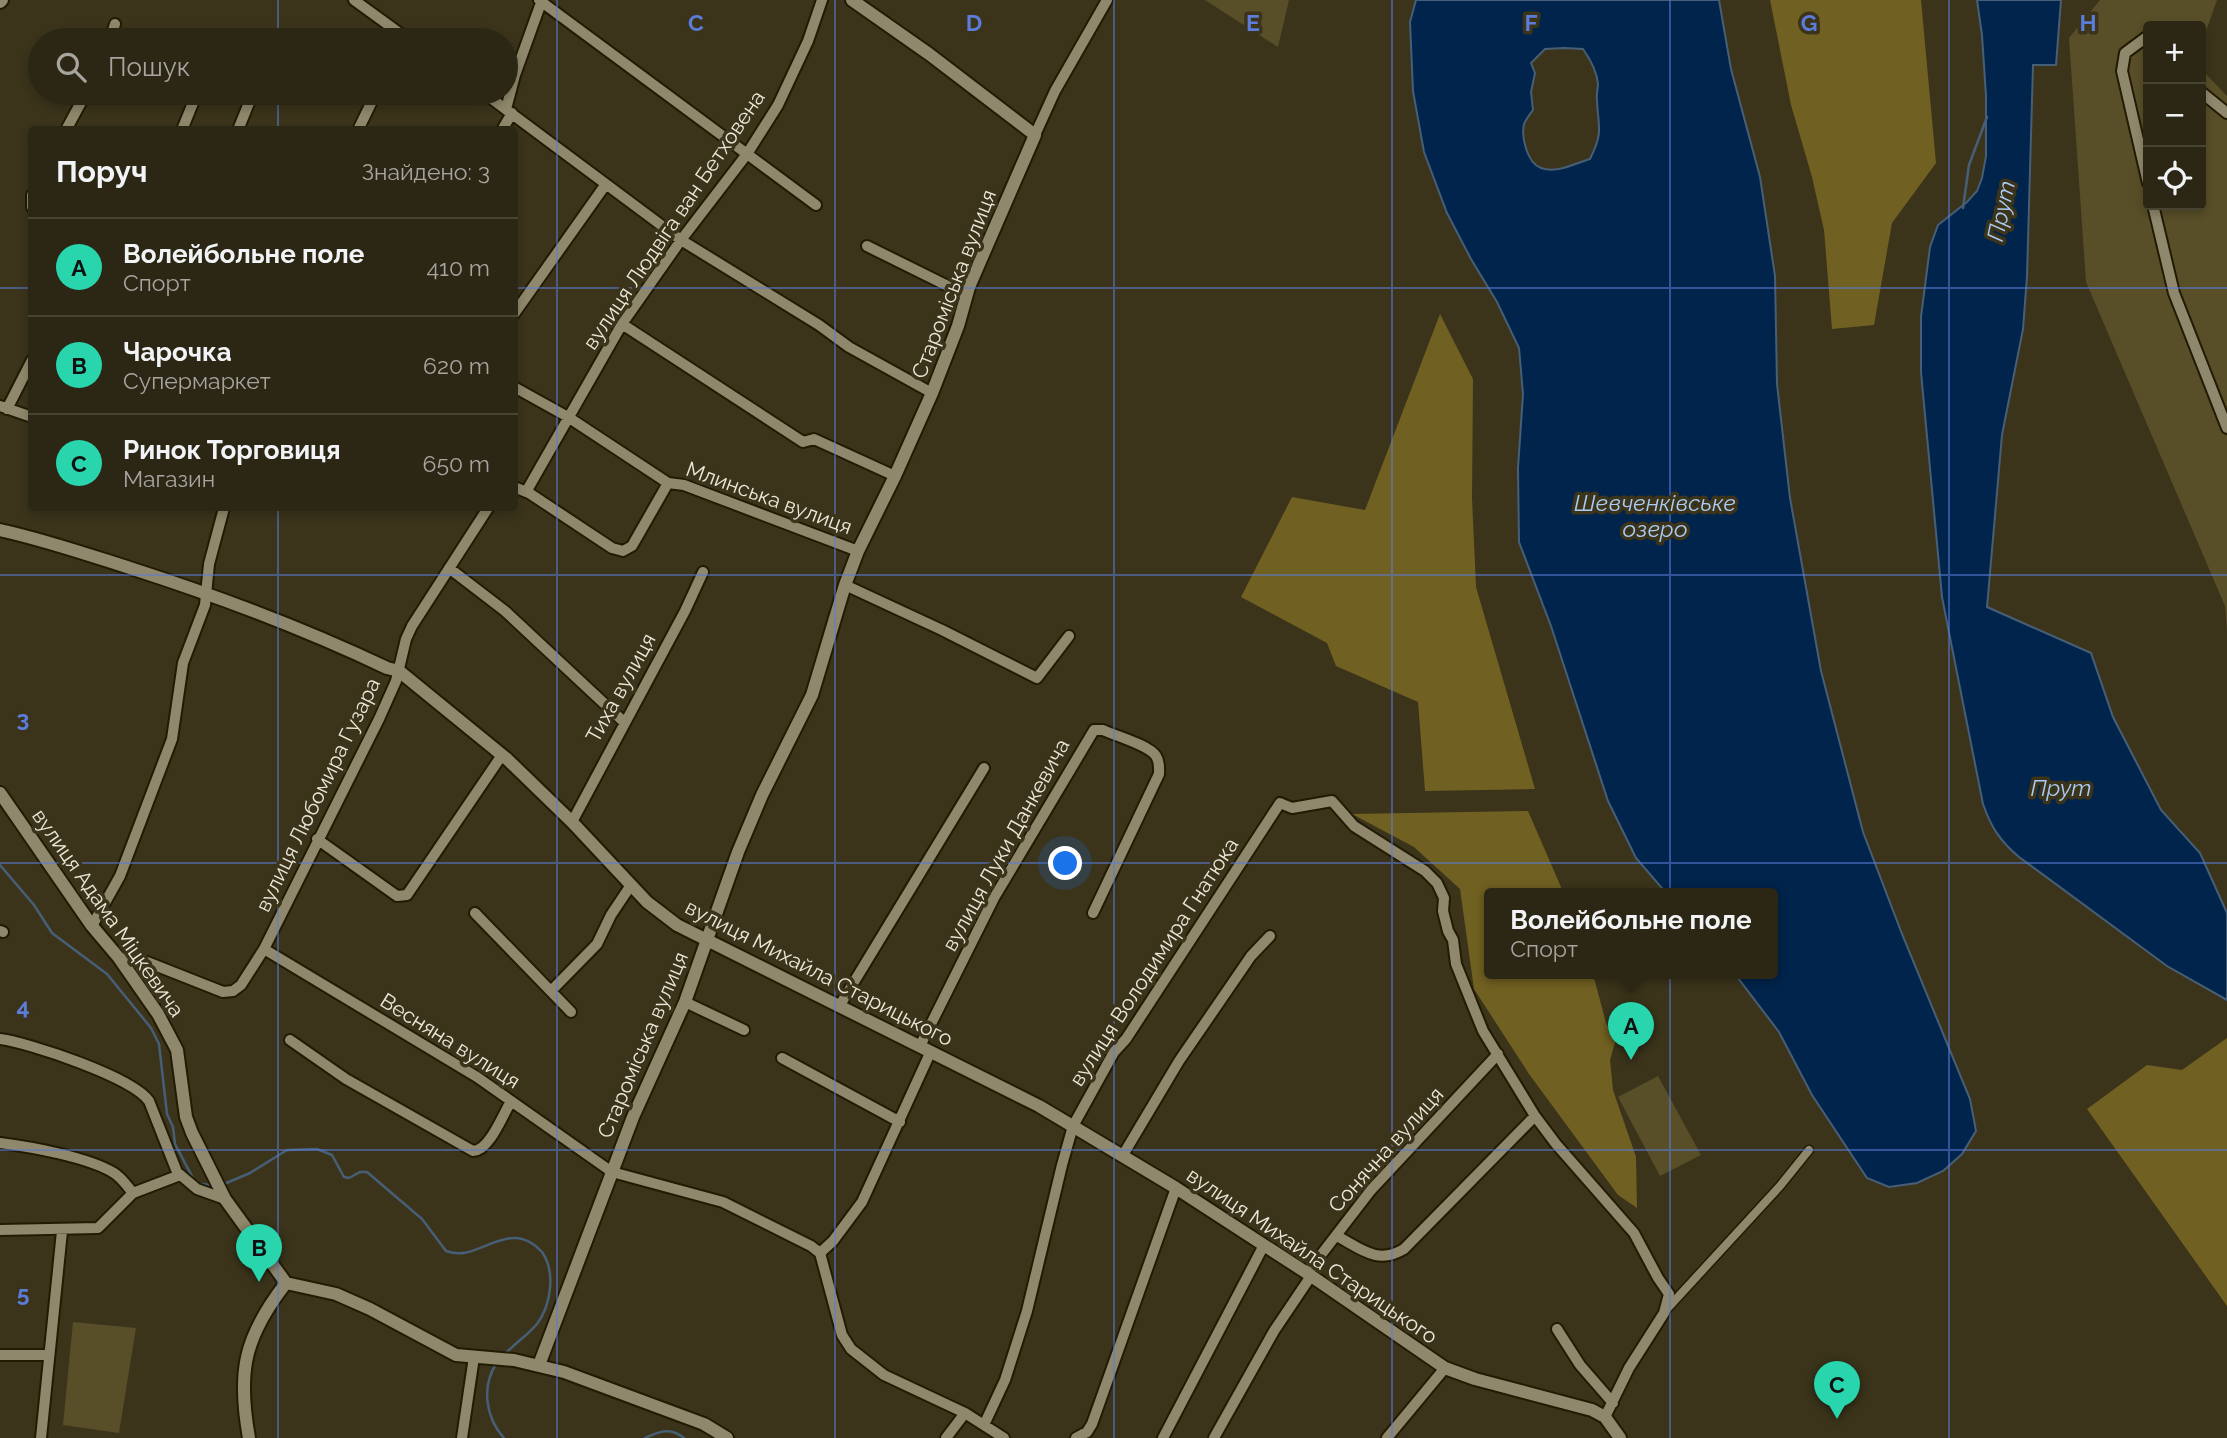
<!DOCTYPE html>
<html lang="uk">
<head>
<meta charset="utf-8">
<style>
  :root { --surface:#2c2714; --page:#342f1d; --text:#f1f3f6; --muted:#a6a5a0; --line:#484434; --accent:#29d5ad }
  body { margin:0; font-family:Raleway,sans-serif; background:var(--page); color:var(--text) }
  .controls { position:absolute; right:21px; top:21px; display:grid; overflow:hidden; border-radius:7px; box-shadow:0 4px 10px #0003 }
  .controls button { width:63px; height:63px; display:grid; place-items:center; padding:0; border:0; border-bottom:2px solid var(--line); background:var(--surface); color:var(--text); font:35px sans-serif }
  .you { position:absolute; left:1066px; top:864px; width:24px; height:24px; margin:-18px; border:5px solid #fff; border-radius:50%; background:#1a73e8; box-shadow:0 0 0 10px #1a73e833 }
  .badge { display:grid; place-items:center; width:46px; height:46px; border-radius:50%; background:var(--accent); color:#111; font-size:23px; font-weight:700 }
  .pin { position:absolute; translate:-50% -58px; filter:drop-shadow(0 2px 4px #0008) }
  .pin::after { content:''; position:absolute; top:37px; width:24px; height:21px; background:inherit; clip-path:polygon(0 0,100% 0,50% 100%) }
  .popup { position:absolute; left:1484px; top:888px; width:294px; height:91px; box-sizing:border-box; display:grid; place-content:center; border-radius:7px; background:var(--surface); filter:drop-shadow(0 2px 5px #0005); font-size:23px; white-space:nowrap; color:var(--muted) }
  .popup b { font-size:26px; color:var(--text) }
  .popup::after { content:''; position:absolute; left:50%; top:100%; margin-left:-14px; border:14px solid transparent; border-top-color:var(--surface) }
  .list { margin:0; padding:0; list-style:none }
  h2 { display:flex; justify-content:space-between; align-items:center; height:91px; margin:0; padding:0 28px; font-size:30px }
  h2 small { font-size:23px; font-weight:400; color:var(--muted) }
  .list li { display:grid; grid-template-columns:46px 1fr auto; gap:21px; align-items:center; box-sizing:border-box; height:98px; padding:0 28px; border-top:2px solid var(--line) }
  .list b { display:block; font-size:26px; white-space:nowrap }
  .list p { margin:0; font-size:23px; white-space:nowrap; color:var(--muted) }
  .list em { font-size:23px; font-style:normal; color:var(--muted) }
  .icon { flex:none; width:38px; height:38px; fill:none; stroke:currentColor; stroke-width:2; stroke-linecap:round; stroke-linejoin:round }
  .map { position:relative; flex:none; width:2227px; height:1438px; overflow:hidden }
  .search { position:absolute; background:var(--surface); box-shadow:0 4px 10px #0003; left:28px; top:28px; width:490px; height:77px; display:flex; align-items:center; gap:18px; box-sizing:border-box; padding:0 24px; border-radius:38px; color:var(--muted); font-size:26px }
  .panel { position:absolute; background:var(--surface); box-shadow:0 4px 10px #0003; left:28px; top:126px; width:490px; height:385px; border-radius:7px }
  .map>svg:first-child { display:block }
</style>
</head>
<body>
<div class="map">
<svg width="2227" height="1438" viewBox="0 0 2227 1438">
  <rect width="100%" height="100%" fill="#3b341b"/>
  <path fill="#584e28" d="M1205 0H1289L1278 47Z
    M2100 0H2217L2201 45V26H2148V205H2201V69L2227 96V631L2225 606 2086 282 2069 38Z
    M1658 1076 1701 1155 1660 1176 1618 1097Z
    M73 1322 136 1328 119 1433 63 1425Z"/>
  <path fill="#706021" d="M1770 0H1921L1936 163 1892 223 1874 325 1832 329 1824 230 1812 177 1791 105Z
    M1440 314 1473 379 1472 498 1476 587 1535 789 1425 791 1418 702 1336 666 1327 643 1241 597 1292 497 1365 510Z
    M1528 811 1564 894H1489V974H1593L1606 1023 1616 1039 1610 1060 1613 1090 1636 1157 1637 1208 1618 1195 1529 1074 1474 989 1460 889 1414 847 1352 814Z
    M2227 1038V1306L2087 1109 2147 1065 2182 1070Z"/>
  <path fill="#00244b" stroke="#475f76" stroke-width="2" fill-rule="evenodd" d="M1416 0H1719L1731 69 1760 177 1775 276 1777 384 1790 498 1821 671 1863 832 1902 934 1970 1099 1976 1131 1962 1154 1943 1171 1917 1183 1889 1187 1867 1178 1812 1095 1779 1032 1735 974H1773V894H1667L1636 858 1608 801 1551 626 1519 542 1518 468 1523 394 1519 348 1497 302 1471 259 1447 213 1424 152 1413 91 1410 22ZM1564 48 1583 49C1590 59 1597 71 1598 84 1598 89 1596 95 1597 100 1598 128 1604 131 1590 159 1576 163 1556 174 1541 168 1527 163 1521 137 1524 124 1526 119 1530 114 1533 110L1531 92 1535 73 1531 63 1545 49Z
    M1977 0H2061L2056 65H2033L2027 276 2023 329 2002 435 1987 607 2091 653 2113 717 2161 810 2200 853 2227 913V1000L2167 966 2019 857C2000 841 1991 827 1983 804L1942 597 1921 372V317L1930 247 1938 225 1967 202 1977 191 1982 178 1986 156V96L1982 35Z"/>
  <g fill="none" stroke-linecap="round" stroke-linejoin="round">
    <path stroke="#475f76" stroke-width="2.5" d="M1963 208 1969 165 1987 117
      M0 865 34 905 52 933 107 974 151 1028 159 1044 167 1114 173 1127 175 1144 194 1180 200 1184 211 1185
      M224 1184 250 1173 287 1150 317 1149 332 1155 344 1177 349 1178 360 1172H367L422 1219 446 1251C470 1260 489 1239 513 1238 524 1237 535 1244 542 1252 556 1272 551 1305 537 1324 528 1335 515 1343 505 1354
      M496 1364C481 1388 486 1418 504 1438
      M645 1438C660 1431 671 1427 684 1438"/>
    <defs>
      <path id="pedestrian" d="M1666 1310 1780 1186 1809 1150"/>
      <path id="minor" d="M354 0 409 40
        M539 0 816 205
        M2148 36 2125 53 2122 71 2148 183
        M110 40 115 24
        M2201 92 2227 113
        M484 93 681 240 819 325 849 347 932 393
        M506 109 515 75 542 0
        M66 130 86 93
        M182 130 197 93
        M238 130 253 93
        M358 130 376 93
        M502 130 512 113
        M1035 135 1055 91 1107 0
        M32 195V207
        M2153 205 2174 293 2227 428
        M867 246 966 295
        M514 314 606 184
        M622 324 803 442 814 439 895 476
        M514 387 568 417 668 483
        M0 406 32 417
        M7 409 32 360
        M514 487 529 493 612 548 623 551 632 546 668 483 684 485 858 551
        M526 492 622 324 681 240 747 154 778 105 808 41 822 0
        M449 568 505 611 624 722
        M845 585 942 630 1037 678 1069 636
        M572 822 685 611 703 572
        M317 839 397 896 407 895 502 755
        M475 913 571 1012
        M92 926 120 876 172 739 183 663 205 605 209 564 224 508
        M0 931 3 932
        M264 949 477 1077 612 1172 723 1202 811 1246 820 1253 842 1335 851 1349 884 1375 965 1413 1004 1438
        M119 958 147 962 223 992 233 991 241 985 264 949 379 719 396 681 406 639 412 626 488 508
        M551 991 597 944 611 915 631 885
        M685 1002 744 1030
        M840 1005 984 768
        M0 1039C30 1043 132 1077 149 1101L177 1172 197 1189 225 1199
        M290 1040 346 1079 473 1151C489 1151 503 1115 511 1101
        M920 1046 994 898 1094 730H1103C1116 736 1149 745 1156 756 1160 762 1159 768 1159 774L1093 913
        M782 1058 900 1122
        M0 1143C31 1147 88 1157 114 1173 122 1178 127 1186 133 1193L180 1175
        M1123 1155 1179 1061 1251 956 1270 936
        M0 1230 98 1228 133 1193
        M1337 1236C1361 1249 1378 1265 1404 1249L1535 1116
        M820 1253 833 1241 862 1202 931 1051
        M1307 1273 1371 1190 1498 1054
        M1557 1329 1580 1365 1613 1403
        M0 1355H49
        M984 1425 1005 1380 1027 1311 1062 1165 1073 1126 1114 1052 1126 1039 1280 803 1292 808 1332 801 1354 826 1425 871 1437 883 1444 898 1443 911 1448 931 1453 940 1456 964 1483 1031 1535 1116 1556 1144 1634 1233 1658 1278 1669 1294 1664 1313 1629 1368 1605 1417
        M41 1438 62 1231
        M462 1438 474 1357
        M946 1438 965 1413
        M1076 1438 1087 1432 1092 1424 1176 1188
        M1163 1438 1264 1245
        M1214 1438 1274 1331 1311 1276
        M1387 1438 1445 1368"/>
      <path id="tertiary" d="M0 2 2 0
        M0 530C46 540 89 555 133 569 220 597 305 629 387 668L399 671 507 759 572 822 647 902 677 925 1039 1106 1176 1188 1307 1273 1445 1368 1475 1379 1592 1410 1605 1417 1620 1438
        M0 793 92 926 119 958 158 1014 177 1050 186 1117 192 1133 225 1199 286 1283
        M286 1283 336 1294 370 1309 456 1355 514 1360 564 1372 704 1424 727 1438
        M539 1365 633 1117 685 1002 738 852 762 795 812 695 845 585 858 551 895 476 932 393 958 326 969 287 1035 135 929 54 852 0
        M249 1438C237 1372 244 1337 286 1283"/>
    </defs>
    <use href="#pedestrian" stroke="#221b03" stroke-width="11"/>
    <use href="#minor" stroke="#221b03" stroke-width="14"/>
    <use href="#tertiary" stroke="#221b03" stroke-width="16"/>
    <use href="#pedestrian" stroke="#90886c" stroke-width="8"/>
    <use href="#minor" stroke="#90886c" stroke-width="10"/>
    <use href="#tertiary" stroke="#90886c" stroke-width="12"/>
  </g>
  <path fill="none" stroke="#5b7cd8" stroke-width="2" stroke-opacity="0.55" d="M278 0V40M557 0V1438M835 0V1438M1114 0V1438M1392 0V1438M1670 0V1438M1949 0V1438M278 93V130M0 288H32M514 288H2227M278 508V1438M0 575H2227M0 863H2227M0 1150H2227"/>
  <g text-anchor="middle" stroke-width="7" stroke-linejoin="round" paint-order="stroke">
    <g font-size="21" fill="#ece8d9" stroke="#3b341b">
      <text transform="translate(674 220) rotate(-56)" y="7">вулиця Людвіга ван Бетховена</text>
      <text transform="translate(954 284) rotate(-69)" y="7">Староміська вулиця</text>
      <text transform="translate(769 498) rotate(20)" y="7">Млинська вулиця</text>
      <text transform="translate(621 688) rotate(-61)" y="7">Тиха вулиця</text>
      <text transform="translate(318 795) rotate(-64)" y="7">вулиця Любомира Гузара</text>
      <text transform="translate(1006 845) rotate(-61)" y="7">вулиця Луки Данкевича</text>
      <text transform="translate(108 913) rotate(55)" y="7">вулиця Адама Міцкевича</text>
      <text transform="translate(1154 962) rotate(-57)" y="7">вулиця Володимира Гнатюка</text>
      <text transform="translate(819 973) rotate(27)" y="7">вулиця Михайла Старицького</text>
      <text transform="translate(450 1041) rotate(32)" y="7">Весняна вулиця</text>
      <text transform="translate(643 1045) rotate(-67)" y="7">Староміська вулиця</text>
      <text transform="translate(1386 1150) rotate(-48)" y="7">Сонячна вулиця</text>
      <text transform="translate(1312 1256) rotate(34)" y="7">вулиця Михайла Старицького</text>
    </g>
    <g font-size="23" font-style="italic" fill="#a9cbf4" stroke="#3b341b">
      <text transform="translate(2001 211) rotate(-78)" y="8">Прут</text>
      <text x="1655" y="511">Шевченківське<tspan x="1655" dy="26">озеро</tspan></text>
      <text x="2061" y="796">Прут</text>
    </g>
  </g>
  <g font-size="23" text-anchor="middle" font-weight="bold" fill="#5b7cd8" stroke="#3b341b" stroke-width="7" stroke-linejoin="round" paint-order="stroke">
    <text x="696" y="31">C</text>
    <text x="974" y="31">D</text>
    <text x="1253" y="31">E</text>
    <text x="1531" y="31">F</text>
    <text x="1809" y="31">G</text>
    <text x="2088" y="31">H</text>
    <text x="23" y="727">3</text>
    <text x="23" y="1015">4</text>
    <text x="23" y="1302">5</text>
  </g>
</svg>
<div class="controls">
<button>+</button>
<button>−</button>
<button><svg class="icon" aria-label="locate" viewBox="0 0 24 24"><circle cx="12" cy="12" r="6"/><path d="M12 2v4M12 18v4M2 12h4M18 12h4"/></svg></button>
</div>
<div class="you"></div>
<div class="pin badge" style="left:1631px;top:1060px">A</div>
<div class="popup"><b>Волейбольне поле</b>Спорт</div>
<div class="pin badge" style="left:259px;top:1282px">B</div>
<div class="pin badge" style="left:1837px;top:1419px">C</div>
<div class="search"><svg class="icon" aria-label="search" viewBox="0 0 24 24"><circle cx="10" cy="10" r="6"/><path d="M15 15l6 6"/></svg>Пошук</div>
<section class="panel">
<h2>Поруч<small>Знайдено: 3</small></h2>
<ul class="list">
<li><span class="badge">A</span><div><b>Волейбольне поле</b><p>Спорт</p></div><em>410 m</em></li>
<li><span class="badge">B</span><div><b>Чарочка</b><p>Супермаркет</p></div><em>620 m</em></li>
<li><span class="badge">C</span><div><b>Ринок Торговиця</b><p>Магазин</p></div><em>650 m</em></li>
</ul>
</section>
</div>
</body>
</html>
